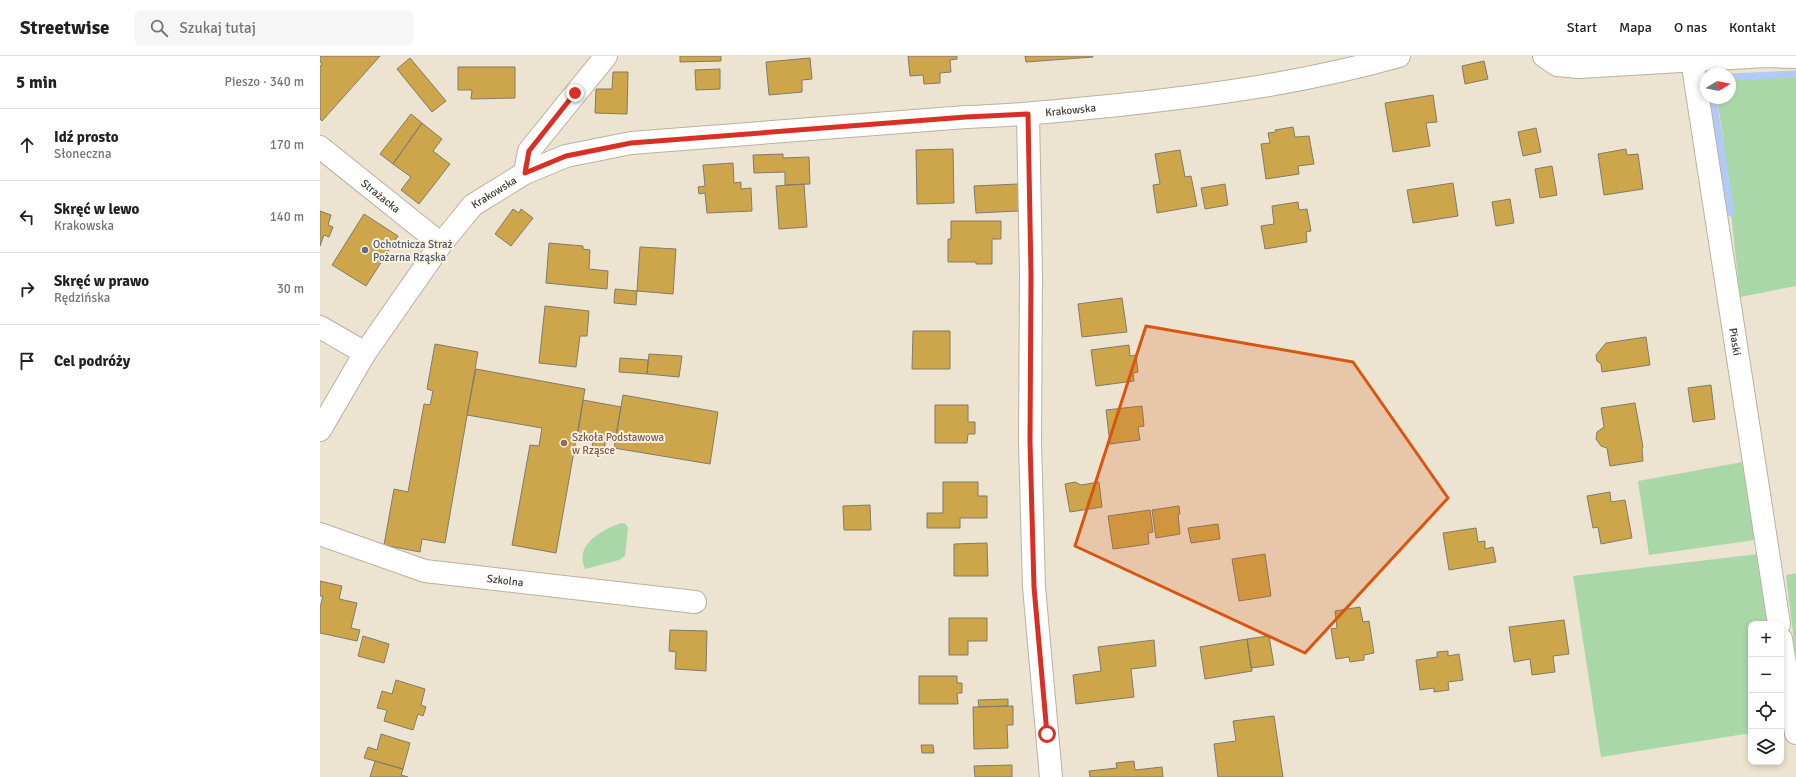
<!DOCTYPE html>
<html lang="pl">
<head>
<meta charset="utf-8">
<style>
  :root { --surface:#fff; --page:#f6f6f6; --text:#202124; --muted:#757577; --line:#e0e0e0 }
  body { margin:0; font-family:Signika,sans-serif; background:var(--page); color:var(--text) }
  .controls { position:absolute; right:12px; bottom:12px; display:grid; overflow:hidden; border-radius:8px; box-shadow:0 2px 6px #0003 }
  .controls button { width:36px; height:36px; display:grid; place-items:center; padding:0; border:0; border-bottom:1px solid var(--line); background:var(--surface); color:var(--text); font:20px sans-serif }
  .compass { position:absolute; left:1380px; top:12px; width:36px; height:36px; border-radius:50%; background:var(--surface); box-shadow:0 2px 6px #0003; rotate:80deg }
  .stop { position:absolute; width:12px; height:12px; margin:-9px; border:3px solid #d93025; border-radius:50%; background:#fff }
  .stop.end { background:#d93025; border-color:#fff; box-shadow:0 1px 4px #0008 }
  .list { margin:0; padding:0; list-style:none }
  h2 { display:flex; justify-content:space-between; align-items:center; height:52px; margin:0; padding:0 16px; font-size:17px }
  h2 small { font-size:13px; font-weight:400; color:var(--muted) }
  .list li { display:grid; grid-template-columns:26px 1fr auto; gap:12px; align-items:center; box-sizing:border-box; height:72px; padding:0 16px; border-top:1px solid var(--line) }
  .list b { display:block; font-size:15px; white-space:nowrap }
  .list p { margin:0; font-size:13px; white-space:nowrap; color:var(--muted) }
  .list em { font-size:13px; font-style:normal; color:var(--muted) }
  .icon { flex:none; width:22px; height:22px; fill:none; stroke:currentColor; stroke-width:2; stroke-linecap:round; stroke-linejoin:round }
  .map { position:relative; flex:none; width:1476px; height:721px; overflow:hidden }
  header { display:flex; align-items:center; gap:24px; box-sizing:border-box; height:56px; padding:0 20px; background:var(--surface); border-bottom:1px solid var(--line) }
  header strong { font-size:19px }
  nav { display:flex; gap:22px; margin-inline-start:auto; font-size:14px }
  .search { width:280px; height:36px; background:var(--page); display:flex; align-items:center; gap:10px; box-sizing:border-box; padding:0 14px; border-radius:8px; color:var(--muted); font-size:15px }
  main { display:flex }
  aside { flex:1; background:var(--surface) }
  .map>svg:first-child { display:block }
</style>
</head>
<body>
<header>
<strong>Streetwise</strong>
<div class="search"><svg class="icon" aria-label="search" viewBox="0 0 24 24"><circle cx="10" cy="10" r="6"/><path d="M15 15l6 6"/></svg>Szukaj tutaj</div>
<nav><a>Start</a><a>Mapa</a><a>O nas</a><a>Kontakt</a></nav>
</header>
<main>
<aside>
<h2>5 min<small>Pieszo · 340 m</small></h2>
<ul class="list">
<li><svg class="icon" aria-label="ahead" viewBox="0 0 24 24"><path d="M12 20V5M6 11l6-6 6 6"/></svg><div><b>Idź prosto</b><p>Słoneczna</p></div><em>170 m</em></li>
<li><svg class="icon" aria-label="left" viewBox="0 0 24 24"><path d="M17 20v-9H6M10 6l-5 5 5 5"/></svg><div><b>Skręć w lewo</b><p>Krakowska</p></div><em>140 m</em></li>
<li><svg class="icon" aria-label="right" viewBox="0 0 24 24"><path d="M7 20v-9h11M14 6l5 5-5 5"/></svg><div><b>Skręć w prawo</b><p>Rędzińska</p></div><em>30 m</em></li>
<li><svg class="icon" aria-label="arrive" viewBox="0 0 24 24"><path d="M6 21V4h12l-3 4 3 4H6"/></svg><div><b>Cel podróży</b></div></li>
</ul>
</aside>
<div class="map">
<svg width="1476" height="721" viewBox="0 0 1476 721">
  <rect width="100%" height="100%" fill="#ece3d0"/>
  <path fill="#aad7a8" d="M1462 15 1476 17V230L1420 241 1403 81 1397 42H1410V25Z
    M1423 406 1435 484 1329 499 1318 425Z
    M301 467 306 468 308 472 305 500 299 504 265 513C254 488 282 474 301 467Z
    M1438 498 1448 568H1431V677L1281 701 1253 520Z
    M1476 517V602L1466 519Z"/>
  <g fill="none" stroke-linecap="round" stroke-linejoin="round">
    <path stroke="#b2caf9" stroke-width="7" d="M1410 21 1476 18
      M1393 42 1411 157"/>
  </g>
  <path fill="#cda54b" stroke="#837b69" d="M0 0H60L2 65 0 63V10L2 8 0 6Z
    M360 0H401V5L360 6Z
    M588 0H637V3L630 4 631 16 620 17V27L604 28 603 19 590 20Z
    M705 0H773V1L706 6Z
    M90 2 126 45 112 56 77 13Z
    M490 2 492 23 482 24V36L449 39 446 6Z
    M1164 5 1168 23 1145 28 1142 10Z
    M138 11H195V42L151 43 152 34H138Z
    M400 13V33L376 34 375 14Z
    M293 16H308L307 58 275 57 276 33H292Z
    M1113 39 1117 66 1106 67 1110 90 1073 96 1065 47Z
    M91 58 102 67 73 108 60 98Z
    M102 67 122 83 113 95 130 108 99 148 81 134 91 121 73 108Z
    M973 71 975 81 989 80 994 108 978 110 979 118 946 123 941 88 950 87 948 77 956 76 955 74Z
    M1216 72 1221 96 1203 100 1198 76Z
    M633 93 634 147 597 148 596 94Z
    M1306 93 1307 99 1318 98 1323 133 1284 139 1278 98Z
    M860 94 865 121 871 120 877 150 837 157 833 129 840 128 835 98Z
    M463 98V102L489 101 490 128 465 129V116L434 117 433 99Z
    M413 107 414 127 421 126V133L431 132 432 155 387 157 385 137 379 138 378 131 385 130 383 109Z
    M1232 110 1237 139 1220 142 1215 113Z
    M1133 127 1138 160 1093 167 1087 134Z
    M484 128 487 171 459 173 456 130Z
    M698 128 699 155 656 157 654 130Z
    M905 128 908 149 885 153 881 132Z
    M1190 143 1194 167 1176 170 1172 146Z
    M978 146 979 154 987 153 991 175 986 176 987 186 945 193 941 170 954 168 952 150Z
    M193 153 199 157 201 153 213 162 191 190 175 178Z
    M0 155 11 159 8 169 13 171 9 181 4 179 0 190Z
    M44 158 78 180 46 230 12 209Z
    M631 165H681V183H672V208H656V206H628V183H631Z
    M229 187 263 190V193L270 194 269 213 288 215 287 233 226 227Z
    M320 191 356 193 353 238 317 235Z
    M295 233 317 235 316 249 294 247Z
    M802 242 807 276 762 281 758 248Z
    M225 250 269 255 267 280H260L256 311 219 307Z
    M593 275H630V313H592Z
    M1326 281 1330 309 1282 316 1281 308 1277 305 1276 299 1286 287Z
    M115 288 158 296 125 487 102 483 100 496 64 489 74 433 88 436 104 348 110 349 113 335 107 333Z
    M809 289 810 300 816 299 818 316 813 317 814 325 776 330 771 294Z
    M329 298 362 300 359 321 327 318Z
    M300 302 328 304 327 318 299 316Z
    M156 313 265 333 236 497 192 489 210 389 219 390 222 372 147 359Z
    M1391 329 1395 363 1373 366 1368 332Z
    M303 339 398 356 390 408 294 392Z
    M263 344 301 351 295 385 286 383 284 394 272 391 274 381 258 378Z
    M1315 347 1323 391 1322 393 1323 405 1290 410 1287 392 1281 390 1276 383 1277 376 1284 371 1281 352Z
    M615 349H648V366H655V378H648L647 387H615Z
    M822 350 824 370 818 371 820 384 790 388 786 354Z
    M623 426H658V440H667V462H640V472H607V457H623Z
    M755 426 761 429 779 426 782 451 750 456 745 428Z
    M1290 436 1291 446 1305 444 1312 482 1281 488 1278 471 1273 472 1267 440Z
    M550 449 551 474H524L523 450Z
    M859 450 860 458H858L860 478 836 482 832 454Z
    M830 454 833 476 828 477 829 488 793 493 788 460Z
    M898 468 900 483 871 487 868 472Z
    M1156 472 1158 486 1165 485V493L1173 491 1176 506 1129 514 1123 477Z
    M667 487 668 520H634V488Z
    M945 498 951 540 919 545 912 503Z
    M0 525 22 530 19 543 37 547 31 572 40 574 37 585 0 577V552L3 540H0Z
    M1040 551 1043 566 1049 565 1054 597 1044 599V604L1030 606 1029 601 1016 603 1011 573 1017 572 1015 555Z
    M629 562H667V585H648V599H629Z
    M1244 564 1249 598 1233 600 1235 616 1212 619 1210 603 1194 606 1189 571Z
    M350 574 387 575 386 615 355 613 356 596 349 595Z
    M43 580 69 588 64 607 38 600Z
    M949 580 954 609 931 612 927 583Z
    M927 583 932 615 885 623 880 591Z
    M834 584 836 610 811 613 814 641 756 648 753 619 781 615 778 591Z
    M1128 595V600L1139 598 1143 624 1128 626 1129 634 1114 636V632L1100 634 1096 604 1117 601V596Z
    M599 620H637V627H642V637H637L638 648H599Z
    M76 624 105 633 101 649 106 651 103 660 98 658 93 674 64 665 67 654 57 652 62 635 72 638Z
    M688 643V650L659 651 658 644Z
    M693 650V669H687L688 692 654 693 653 651Z
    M954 660 963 721H898L894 688 916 685 913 665Z
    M61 678 90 687 83 713 44 702 48 691 57 694Z
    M601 689H613L614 697H602Z
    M55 705 83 713 81 719 88 721H50Z
    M814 705 815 714 842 711 843 721H770L769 715 797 712 796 707Z
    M692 709V721H655L654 710Z"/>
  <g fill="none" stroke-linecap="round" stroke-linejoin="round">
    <defs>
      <g id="minor">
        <path d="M1224 0 1237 9 1259 11 1445 0 1476 1"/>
        <path id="s1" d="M1372 4 1459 568"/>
        <path d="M708 58 711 218 710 386 714 531 731 721"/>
        <path id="s2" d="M0 91 121 188"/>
        <path d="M205 117 209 95 286 0"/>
        <path d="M0 271 45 297"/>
        <path id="s3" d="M0 374 45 297 121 188 153 149 205 117 246 100 311 87 646 61C697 60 748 54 799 49 893 39 988 26 1079 0"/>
        <path id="s4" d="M0 478 105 515 375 546"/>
        <path d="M1461 583 1476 677"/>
      </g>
    </defs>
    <use href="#minor" stroke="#bab19f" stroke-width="24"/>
    <use href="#minor" stroke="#fff" stroke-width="22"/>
  </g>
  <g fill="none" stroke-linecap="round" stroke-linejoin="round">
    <path stroke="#d93025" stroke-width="5" d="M255 37 209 95 205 117 246 100 311 87 646 61 708 58 711 218 710 386 714 531 727 678"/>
  </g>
  <path fill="#d75610" fill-opacity="0.2" stroke="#d75610" stroke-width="3" stroke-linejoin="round" d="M826 270 1033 306 1128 442 985 597 755 490Z"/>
  <circle fill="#5c6f8a" stroke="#faf0dd" stroke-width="1.5" cx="45" cy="194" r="4"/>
  <circle fill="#8d6e63" stroke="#faf0dd" stroke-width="1.5" cx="244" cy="387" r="4"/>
  <g text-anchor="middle" stroke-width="4" stroke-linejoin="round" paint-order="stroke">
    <g font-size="11" fill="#3f3b34" stroke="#faf0dd">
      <text dy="4" stroke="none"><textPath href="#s3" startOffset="885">Krakowska</textPath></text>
      <text dy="4" stroke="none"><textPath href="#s3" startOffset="297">Krakowska</textPath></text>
      <text dy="4" stroke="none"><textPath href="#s2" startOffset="78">Strażacka</textPath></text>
      <text dy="4" stroke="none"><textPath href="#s1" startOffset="285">Piaski</textPath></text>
      <text dy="4" stroke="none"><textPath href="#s4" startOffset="192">Szkolna</textPath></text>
    </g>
    <g font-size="11" fill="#4e5e75" stroke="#faf0dd" text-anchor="start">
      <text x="53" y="192">Ochotnicza Straż<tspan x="53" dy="13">Pożarna Rząska</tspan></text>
    </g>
    <g font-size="11" fill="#785e54" stroke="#faf0dd" text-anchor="start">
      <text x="252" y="385">Szkoła Podstawowa<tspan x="252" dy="13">w Rząsce</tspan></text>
    </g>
  </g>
</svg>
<div class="controls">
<button>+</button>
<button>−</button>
<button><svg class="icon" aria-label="locate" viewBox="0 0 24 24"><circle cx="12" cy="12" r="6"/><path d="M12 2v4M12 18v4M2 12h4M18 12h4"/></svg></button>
<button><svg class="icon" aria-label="layers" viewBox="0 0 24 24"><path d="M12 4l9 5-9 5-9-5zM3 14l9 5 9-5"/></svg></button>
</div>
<svg class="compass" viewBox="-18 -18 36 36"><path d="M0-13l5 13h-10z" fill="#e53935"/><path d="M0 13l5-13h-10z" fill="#757577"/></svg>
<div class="stop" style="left:727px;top:678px"></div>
<div class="stop end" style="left:255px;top:37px"></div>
</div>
</main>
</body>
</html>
